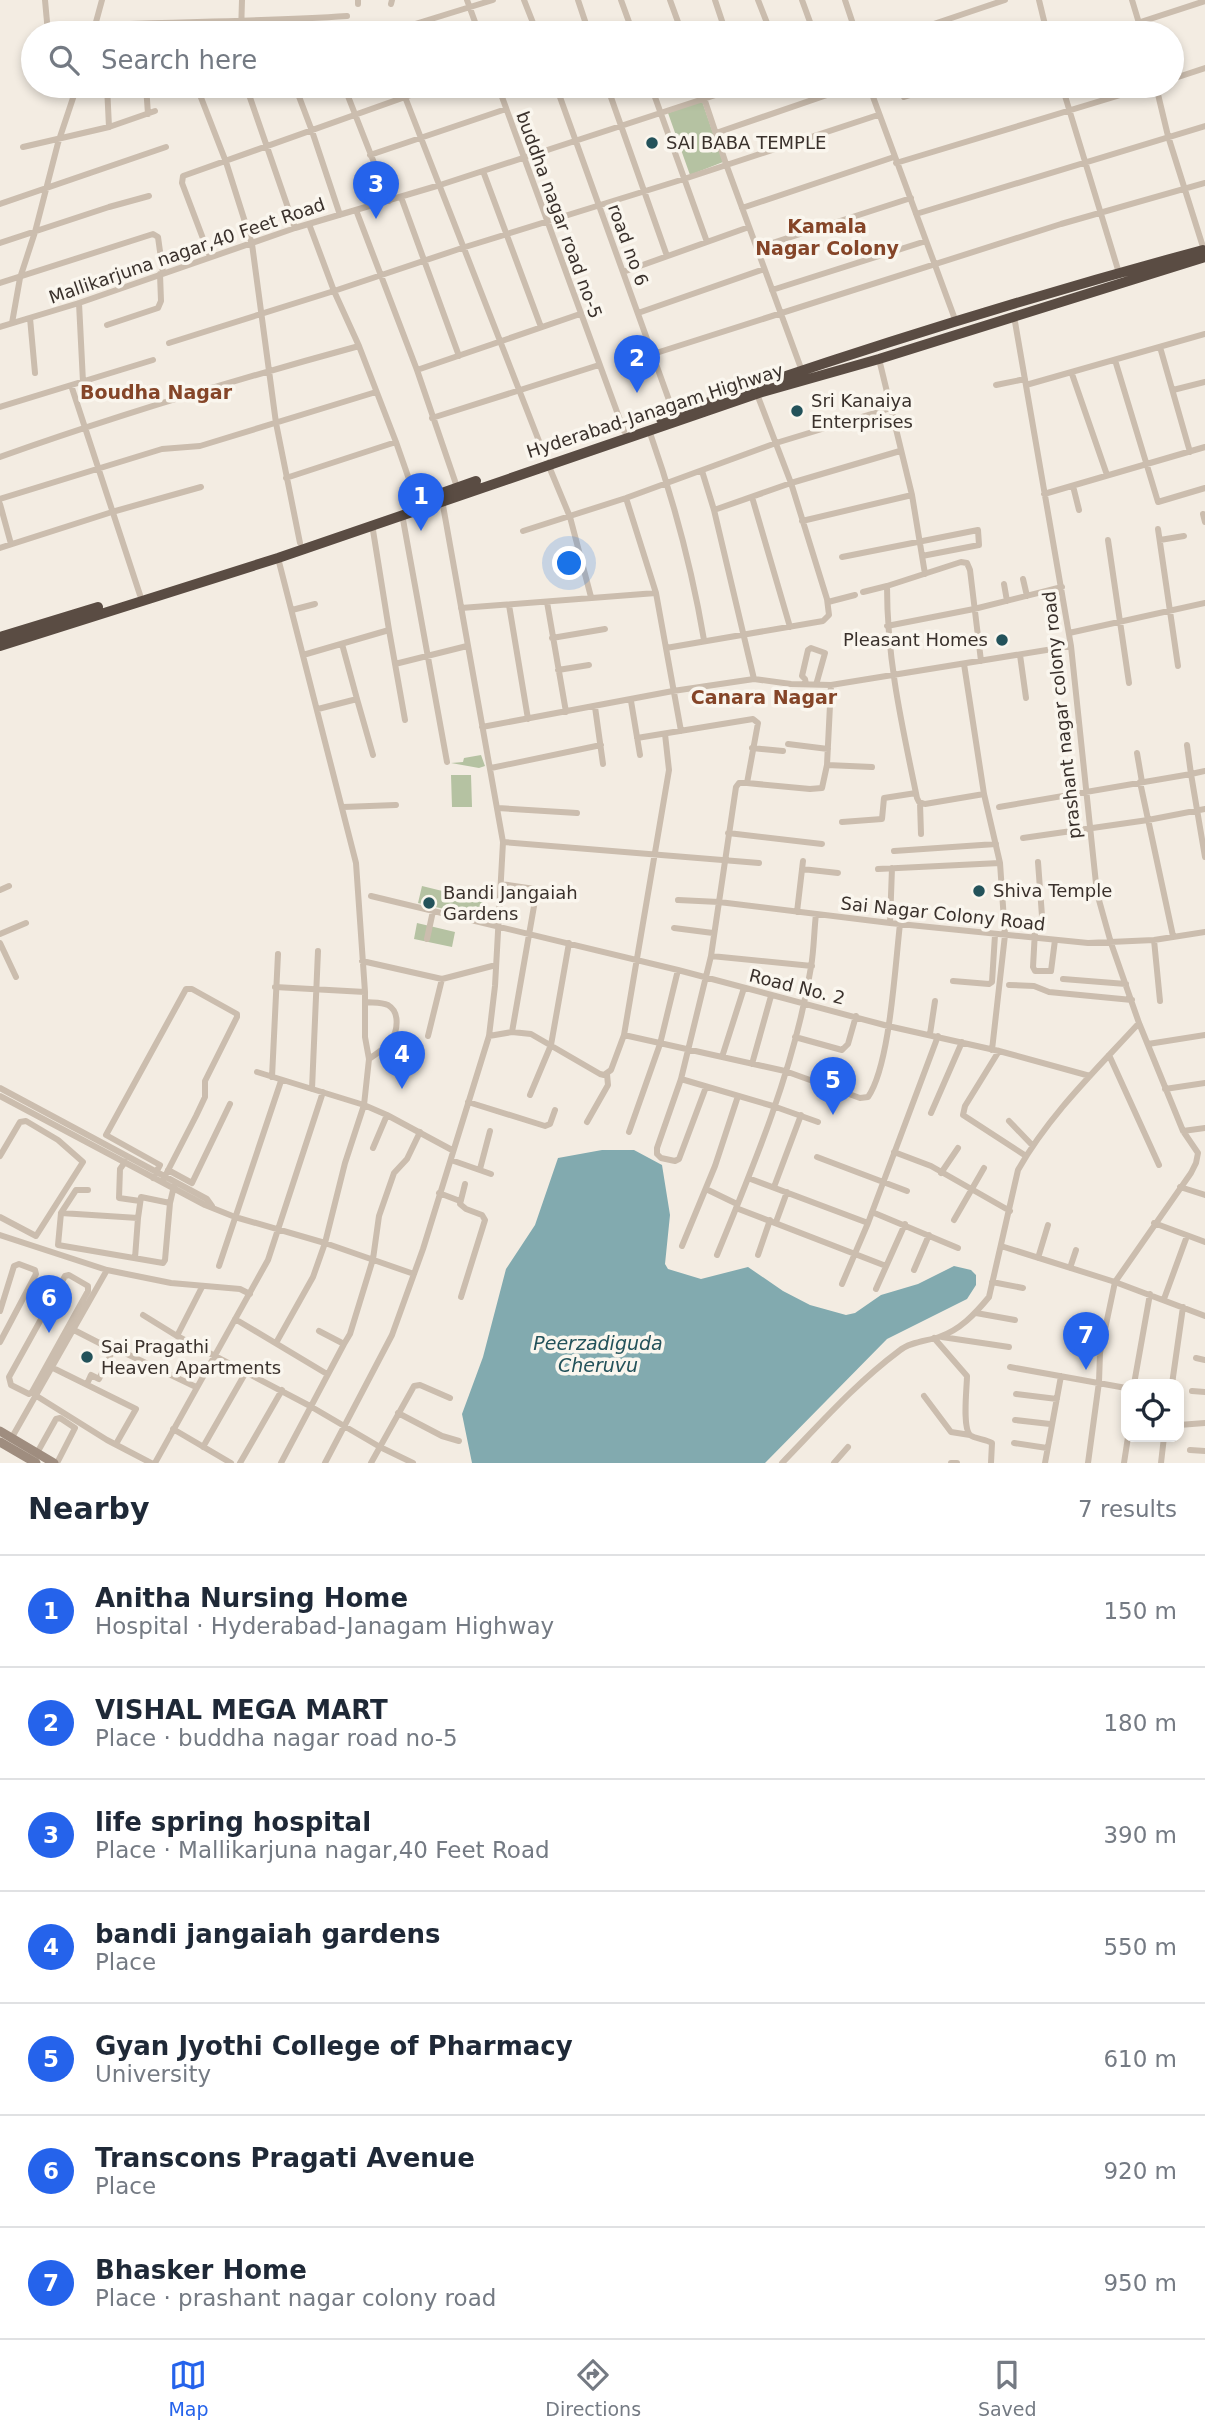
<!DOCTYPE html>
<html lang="en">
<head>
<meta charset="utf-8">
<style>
  :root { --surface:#fff; --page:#f2f2f3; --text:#1f2937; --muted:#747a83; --line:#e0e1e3; --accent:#2563eb }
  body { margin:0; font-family:"DejaVu Sans",sans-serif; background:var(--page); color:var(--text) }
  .controls { position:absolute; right:21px; bottom:21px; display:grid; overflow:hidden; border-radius:14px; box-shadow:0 4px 10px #0003 }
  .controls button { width:63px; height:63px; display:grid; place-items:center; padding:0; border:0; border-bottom:2px solid var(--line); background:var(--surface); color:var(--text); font:35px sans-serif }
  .you { position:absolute; left:570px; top:564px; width:24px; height:24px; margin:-18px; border:5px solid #fff; border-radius:50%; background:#1a73e8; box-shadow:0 0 0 10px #1a73e833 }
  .badge { display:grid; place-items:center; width:46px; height:46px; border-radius:50%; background:var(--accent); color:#fff; font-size:23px; font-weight:700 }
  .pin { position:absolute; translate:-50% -58px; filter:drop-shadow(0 2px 4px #0008) }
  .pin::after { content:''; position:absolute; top:37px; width:24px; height:21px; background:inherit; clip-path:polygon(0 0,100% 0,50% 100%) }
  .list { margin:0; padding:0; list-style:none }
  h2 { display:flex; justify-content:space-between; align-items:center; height:91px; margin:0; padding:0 28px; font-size:30px }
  h2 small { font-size:23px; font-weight:400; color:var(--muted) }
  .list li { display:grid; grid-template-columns:46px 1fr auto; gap:21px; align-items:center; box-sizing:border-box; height:112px; padding:0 28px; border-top:2px solid var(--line) }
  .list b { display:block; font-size:26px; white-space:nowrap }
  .list p { margin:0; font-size:23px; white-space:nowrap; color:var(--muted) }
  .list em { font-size:23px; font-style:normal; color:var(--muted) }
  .icon { flex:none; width:38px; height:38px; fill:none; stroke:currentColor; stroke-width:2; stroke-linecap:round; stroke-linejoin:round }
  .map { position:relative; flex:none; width:1205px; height:1463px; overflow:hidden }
  .search { position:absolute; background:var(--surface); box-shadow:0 4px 10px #0003; left:21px; right:21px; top:21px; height:77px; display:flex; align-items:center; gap:18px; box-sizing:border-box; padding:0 24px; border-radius:38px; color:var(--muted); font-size:26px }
  .sheet { height:875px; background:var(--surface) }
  nav { display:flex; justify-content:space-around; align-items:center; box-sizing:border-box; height:98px; border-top:2px solid var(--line); background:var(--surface); font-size:19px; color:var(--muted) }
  nav a { display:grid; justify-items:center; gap:4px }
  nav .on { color:var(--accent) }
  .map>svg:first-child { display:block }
</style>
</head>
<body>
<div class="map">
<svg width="1205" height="1463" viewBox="0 0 1205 1463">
  <rect width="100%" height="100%" fill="#f3ece2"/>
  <path fill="#b5c2a2" d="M702 101 723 162 690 175 668 113Z
    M481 755 485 766 479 768 451 763 463 762 464 758Z
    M451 775H471L472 807H452Z
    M422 886 483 901 479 917 418 903Z
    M417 923 455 932 452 947 414 939Z"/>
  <path fill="#82aaaf" d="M602 1150H634L662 1165 670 1215 665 1264 668 1269 701 1279 748 1267 783 1291 810 1305 846 1315 855 1313 881 1295 918 1284 954 1266 971 1270 976 1275V1285L967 1299 887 1339 765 1463H472L462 1414 483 1357 506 1269 535 1225 558 1158Z"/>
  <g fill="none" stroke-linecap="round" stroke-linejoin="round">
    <path stroke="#cbbdae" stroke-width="6" d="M45 0 48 33
      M358 0V4
      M467 0 479 33
      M524 0 537 33
      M578 0 589 33
      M621 0 633 33
      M670 0 682 33
      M715 0 726 33
      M758 0 771 33
      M802 0 814 33
      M845 0 856 33
      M1039 0 1047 33
      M1132 0 1142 33
      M391 4 392 0
      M48 28C148 21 247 23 347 16
      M93 33 102 0
      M241 33 242 0
      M282 33V21
      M386 33 493 0
      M907 33 1005 0
      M1107 33 1205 1
      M1172 79 1205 68
      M107 86 109 127
      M146 86 148 114
      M189 86 190 95
      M246 86 295 228
      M295 86 312 131 340 215
      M344 86 389 201
      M498 86 624 431
      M556 86 674 414
      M607 86 667 256
      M651 86 707 242
      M700 86 726 164 802 371
      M869 86 956 322
      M1062 86 1119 273
      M1156 86 1168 136 1204 250
      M200 95 226 162 252 244 276 423 300 543
      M405 97 546 459
      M904 97 939 86
      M716 133 853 86
      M23 147 109 127 155 111
      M370 155 506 109
      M896 163 1150 86
      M483 171 541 327
      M401 197 459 356
      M0 204 166 147
      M742 208 894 157
      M356 210 417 370 457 487
      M916 214 1205 126
      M309 224 334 291 359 346 396 442 417 502
      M0 243 109 207 149 196
      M757 248 911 198
      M210 257 182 183 183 176 436 86
      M623 272 749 227
      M0 283 153 234 158 237 163 273
      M772 290 926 241
      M79 303 83 382
      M638 313 764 269
      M1014 316 1071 646 1097 893 1111 943 1139 1023 1183 1131 1198 1153 1196 1163 1191 1173 1115 1282 1100 1353 1099 1382 1088 1463
      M30 318 35 373
      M12 323 20 278 35 232 58 143 77 86
      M107 325 158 308 161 301 160 274
      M0 327 79 303 295 228 440 185 743 86
      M169 343 334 291 462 248 684 179 878 115
      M1160 347 1190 452
      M653 354 1061 224 1205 183
      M879 359 912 495 925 574
      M1115 360 1158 502 1205 488
      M417 370 580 314
      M1072 374 1107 475
      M71 385 140 595
      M996 385 1025 379
      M1026 385 1205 334
      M1173 390 1205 382
      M0 407 153 360
      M432 418 599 365
      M649 430C673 498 692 569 704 640
      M0 457C118 415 238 379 359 346
      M548 464 570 517 591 597
      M702 471 714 510 754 679
      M286 478 396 442
      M1073 486 1079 510
      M1044 494 1205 447
      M752 497 790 627
      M626 498 656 593 681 731
      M0 499 162 449 200 446 376 392
      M0 504 11 544
      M714 510 791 483 900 451
      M402 514 447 762
      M1203 514 1205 522
      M802 521 912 495
      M1158 529 1178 666
      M523 531 626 498 776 443 891 408
      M1108 540 1129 683
      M1160 540 1184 536
      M0 548 112 512 201 487
      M842 557 978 530 979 545 922 556
      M278 558 356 863 365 992
      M1023 579 1027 596
      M1004 584 1007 601
      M863 592 887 586
      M547 602 566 712
      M828 602 855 595
      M509 605 528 719
      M461 608 656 593
      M292 610 315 604
      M887 626 974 609 1062 587
      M389 630 405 720
      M1069 633 1205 603
      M552 638 605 629
      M342 644 357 699
      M666 648 823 621 829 615 827 599 791 483 757 394
      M303 655 389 630 372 524
      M1020 655 1026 698
      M981 661 970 570 967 563 961 562 887 586C887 661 902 725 917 798L919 802 925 804 984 794
      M395 664 467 646
      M964 664 984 794 1000 863 1005 935 992 1050
      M558 670 589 665
      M806 684 805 679 802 676 808 650 811 648 825 653 816 685
      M631 701 640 755
      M595 707 603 764
      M318 709 357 699 373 755
      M482 727 673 691 754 679 791 684 831 685 1071 646
      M637 738 753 719 758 723 747 783
      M788 744 828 749
      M1187 745 1191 774 1205 771
      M752 748 783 751
      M1137 753 1142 782
      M827 765 872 767
      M491 768 601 745
      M1140 782 1173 936
      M920 803 921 834
      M343 807 396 805
      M999 807 1191 774 1205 857
      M498 808 577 813
      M842 822 882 819 884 798 916 793
      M728 833 822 844
      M1023 838 1148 820 1205 809
      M503 842 759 863
      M894 851 996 844
      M1038 862 1042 916 1039 930 1035 931 1033 967 1035 971H1051L1055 940
      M802 869 838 873
      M878 869 1000 863
      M501 884 548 891
      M0 890 9 886
      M371 896 678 970 888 1026 999 1051 1090 1076
      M678 900 719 902 890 923 1088 943 1154 940 1205 932
      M797 912 803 861
      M890 923 892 868
      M674 928 713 933
      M0 934 26 923
      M427 939 433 911
      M1154 940 1160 1001
      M0 943 16 977
      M711 956 812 966
      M362 961 442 979 496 965
      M1063 979 1126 984
      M953 981 989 984 992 982 995 935
      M1009 985 1034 986 1049 992 1132 1000
      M275 987 365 992V1037L369 1059 364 1105 345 1163 325 1243 313 1277 276 1343
      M365 1002C372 1003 381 1002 388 1005 400 1012 398 1030 391 1041 386 1048 377 1053 369 1059
      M512 1032 537 889
      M930 1034 935 1001
      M624 1035 785 1071 860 1098 868 1097C890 1065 895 966 900 924
      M428 1036 442 979
      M489 1036 512 1032 531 1034 600 1074 604 1075 611 1070 624 1035 669 770 665 734
      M795 1037 842 1050 848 1044 856 1016
      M1148 1044 1205 1035
      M999 1051 965 1106 963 1115 1026 1156
      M1109 1055 1159 1165
      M722 1057 744 988
      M752 1064 771 996
      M257 1072 364 1105 387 1115 452 1150
      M272 1077 278 954
      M681 1079 773 1106 818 1122
      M706 1087 679 1159 675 1161 661 1158 657 1154V1148L681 1079 711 956 736 787 739 783H747L810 789 822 788 827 765 831 685
      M0 1088 207 1199 212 1206
      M312 1089 318 951
      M1165 1089 1205 1083
      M530 1095 551 1045 569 943
      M0 1096 205 1205 235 1217 325 1243 414 1274
      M468 1102 545 1126 550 1124 555 1110
      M931 1113 962 1042
      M1009 1121 1033 1146
      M587 1122 608 1085 607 1074
      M1183 1131 1205 1128
      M629 1132 660 1044 678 970
      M373 1148 387 1115
      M894 1152 931 1166 1010 1211
      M0 1156 20 1122 26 1121 58 1140 83 1162 36 1236 0 1217
      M817 1157 907 1191
      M451 1160 491 1174
      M125 1162 120 1169 119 1198 140 1201
      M480 1169 490 1131
      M168 1170 192 1183 230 1104
      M941 1173 958 1148
      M153 1178 160 1165 106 1135 186 989H192L237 1014V1017L205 1081V1097L196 1116 162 1182
      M748 1178 868 1223
      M774 1187 801 1115
      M1180 1187 1205 1195
      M706 1189 737 1204
      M88 1190H76L61 1213 138 1218 141 1197 170 1203 174 1186
      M439 1193 460 1201
      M736 1208 886 1266
      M872 1212 958 1248
      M61 1213 58 1245 163 1263 165 1260 170 1203
      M954 1220 984 1168
      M776 1222 787 1192
      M1154 1223 1205 1242
      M0 1235 107 1270
      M682 1246 715 1166 738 1096
      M1001 1246 1115 1282 1205 1316
      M717 1255C755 1163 795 1066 811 967 814 950 814 931 816 914
      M758 1255 770 1220
      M135 1258 138 1218
      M1038 1258 1048 1225
      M219 1266 281 1081
      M1070 1268 1076 1250
      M914 1270 929 1235
      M69 1275 88 1286V1291L32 1392 29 1394 11 1385 9 1377 65 1276Z
      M992 1282 1023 1288
      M842 1284 868 1223 938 1036
      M202 1287 177 1336 310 1406 380 1447 413 1463
      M876 1289 905 1224
      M461 1297 485 1220 482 1215 466 1209 460 1204 465 1184
      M1164 1299 1187 1236
      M0 1311 14 1266 19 1264 35 1270 36 1274 0 1342
      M976 1313 1015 1320
      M143 1315 177 1336
      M235 1319 327 1374
      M72 1329 113 1350 99 1379 91 1375 87 1384
      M942 1337 1009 1347
      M934 1338 967 1376C967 1387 962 1427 970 1435 975 1439 986 1439 992 1443L991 1463
      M344 1344 350 1334 373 1259 379 1216 394 1173 407 1159 420 1132
      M1072 1348 1100 1353
      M127 1354 196 1387
      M1196 1358 1205 1360
      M51 1367 136 1409 116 1444
      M1010 1367 1126 1388
      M1134 1384 1150 1294
      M1172 1384 1183 1307
      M1192 1391 1205 1392
      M1016 1394 1057 1399
      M35 1395 107 1440 151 1463
      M924 1396 951 1432 970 1435
      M398 1413 442 1436 459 1441
      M1015 1420 1050 1424
      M1179 1425 1205 1423
      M173 1429 231 1463
      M11 1439 107 1270 171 1283 240 1289 250 1294
      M1014 1443 1047 1448
      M203 1447 246 1372
      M1190 1450 1205 1451
      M37 1453 56 1419 60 1418 75 1428 57 1463
      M155 1463 268 1260 323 1092
      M240 1463 282 1390
      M281 1463 344 1344 319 1331
      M325 1463 392 1335 423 1249 489 1036 495 986 503 842 442 500
      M371 1463 414 1386 420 1385 450 1398
      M782 1463C819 1425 856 1383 899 1351 909 1342 927 1341 939 1337 960 1330 975 1314 989 1297L1018 1170C1049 1115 1096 1070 1139 1023
      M834 1463 848 1447
      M951 1463H957
      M1045 1463 1061 1376
      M1124 1463 1128 1437
      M1161 1463 1164 1437"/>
    <path stroke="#9f8d7f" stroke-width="9" d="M0 1431 54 1463
      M0 1442 36 1463"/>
    <path stroke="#5a4c43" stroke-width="10" d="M661 419C839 356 1021 299 1203 250
      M442 493 476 481
      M0 637 98 607
      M0 646 278 558 759 393 879 359 1205 257"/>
  </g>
  <g fill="#23525a" stroke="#faf6ee" stroke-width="2.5">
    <circle cx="652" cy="143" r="7"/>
    <circle cx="797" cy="411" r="7"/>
    <circle cx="1002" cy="640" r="7"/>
    <circle cx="979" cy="891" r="7"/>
    <circle cx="429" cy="903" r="7"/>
    <circle cx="87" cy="1357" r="7"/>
  </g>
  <g text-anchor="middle" stroke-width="7" stroke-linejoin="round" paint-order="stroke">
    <g font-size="18" fill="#3a312c" stroke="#faf6ee" text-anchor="start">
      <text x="666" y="149">SAI BABA TEMPLE</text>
      <text x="811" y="407">Sri Kanaiya<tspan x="811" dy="21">Enterprises</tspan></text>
      <text x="988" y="646" text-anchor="end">Pleasant Homes</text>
      <text x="993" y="897">Shiva Temple</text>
      <text x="443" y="899">Bandi Jangaiah<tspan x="443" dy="21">Gardens</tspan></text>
      <text x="101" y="1353">Sai Pragathi<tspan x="101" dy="21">Heaven Apartments</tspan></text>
    </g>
    <g font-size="18" fill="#3a312c" stroke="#faf6ee">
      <text transform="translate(559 215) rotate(70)" y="6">buddha nagar road no-5</text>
      <text transform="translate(628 245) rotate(70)" y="6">road no 6</text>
      <text transform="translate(187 251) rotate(-19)" y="6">Mallikarjuna nagar,40 Feet Road</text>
      <text transform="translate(655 411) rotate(-18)" y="6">Hyderabad-Janagam Highway</text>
      <text transform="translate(1062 715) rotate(-96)" y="6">prashant nagar colony road</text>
      <text transform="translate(943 914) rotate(6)" y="6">Sai Nagar Colony Road</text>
      <text transform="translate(797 987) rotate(14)" y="6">Road No. 2</text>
    </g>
    <g font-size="19" font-weight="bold" fill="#854528" stroke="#faf6ee">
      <text x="827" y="233">Kamala<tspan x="827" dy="22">Nagar Colony</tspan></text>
      <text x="156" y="399">Boudha Nagar</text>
      <text x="764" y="704">Canara Nagar</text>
    </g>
    <g font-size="19" font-style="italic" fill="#23525a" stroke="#faf6ee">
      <text x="598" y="1350">Peerzadiguda<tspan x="598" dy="22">Cheruvu</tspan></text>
    </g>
  </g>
</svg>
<div class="controls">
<button><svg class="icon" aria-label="locate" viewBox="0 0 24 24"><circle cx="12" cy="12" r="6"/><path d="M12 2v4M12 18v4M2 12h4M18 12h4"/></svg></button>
</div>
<div class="you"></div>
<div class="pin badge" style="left:421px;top:531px">1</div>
<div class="pin badge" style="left:637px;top:393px">2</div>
<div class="pin badge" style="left:376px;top:219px">3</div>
<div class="pin badge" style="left:402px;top:1089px">4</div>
<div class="pin badge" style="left:833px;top:1115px">5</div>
<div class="pin badge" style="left:49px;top:1333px">6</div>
<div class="pin badge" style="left:1086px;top:1370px">7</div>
<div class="search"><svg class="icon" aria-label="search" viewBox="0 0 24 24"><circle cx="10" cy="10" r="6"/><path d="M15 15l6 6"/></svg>Search here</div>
</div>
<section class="sheet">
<h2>Nearby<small>7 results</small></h2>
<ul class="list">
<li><span class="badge">1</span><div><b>Anitha Nursing Home</b><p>Hospital · Hyderabad-Janagam Highway</p></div><em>150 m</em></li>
<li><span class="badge">2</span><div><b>VISHAL MEGA MART</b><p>Place · buddha nagar road no-5</p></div><em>180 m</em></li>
<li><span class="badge">3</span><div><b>life spring hospital</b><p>Place · Mallikarjuna nagar,40 Feet Road</p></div><em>390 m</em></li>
<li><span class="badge">4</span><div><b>bandi jangaiah gardens</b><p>Place</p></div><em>550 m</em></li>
<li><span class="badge">5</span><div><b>Gyan Jyothi College of Pharmacy</b><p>University</p></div><em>610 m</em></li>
<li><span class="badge">6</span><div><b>Transcons Pragati Avenue</b><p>Place</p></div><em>920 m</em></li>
<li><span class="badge">7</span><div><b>Bhasker Home</b><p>Place · prashant nagar colony road</p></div><em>950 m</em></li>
</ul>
</section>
<nav>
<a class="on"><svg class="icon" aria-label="map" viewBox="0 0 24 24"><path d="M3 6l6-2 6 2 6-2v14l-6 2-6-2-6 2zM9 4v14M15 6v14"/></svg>Map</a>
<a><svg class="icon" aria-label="directions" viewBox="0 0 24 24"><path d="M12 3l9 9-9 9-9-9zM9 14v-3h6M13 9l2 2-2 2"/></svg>Directions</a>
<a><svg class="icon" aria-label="saved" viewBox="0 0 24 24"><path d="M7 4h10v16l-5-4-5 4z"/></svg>Saved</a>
</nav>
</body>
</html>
